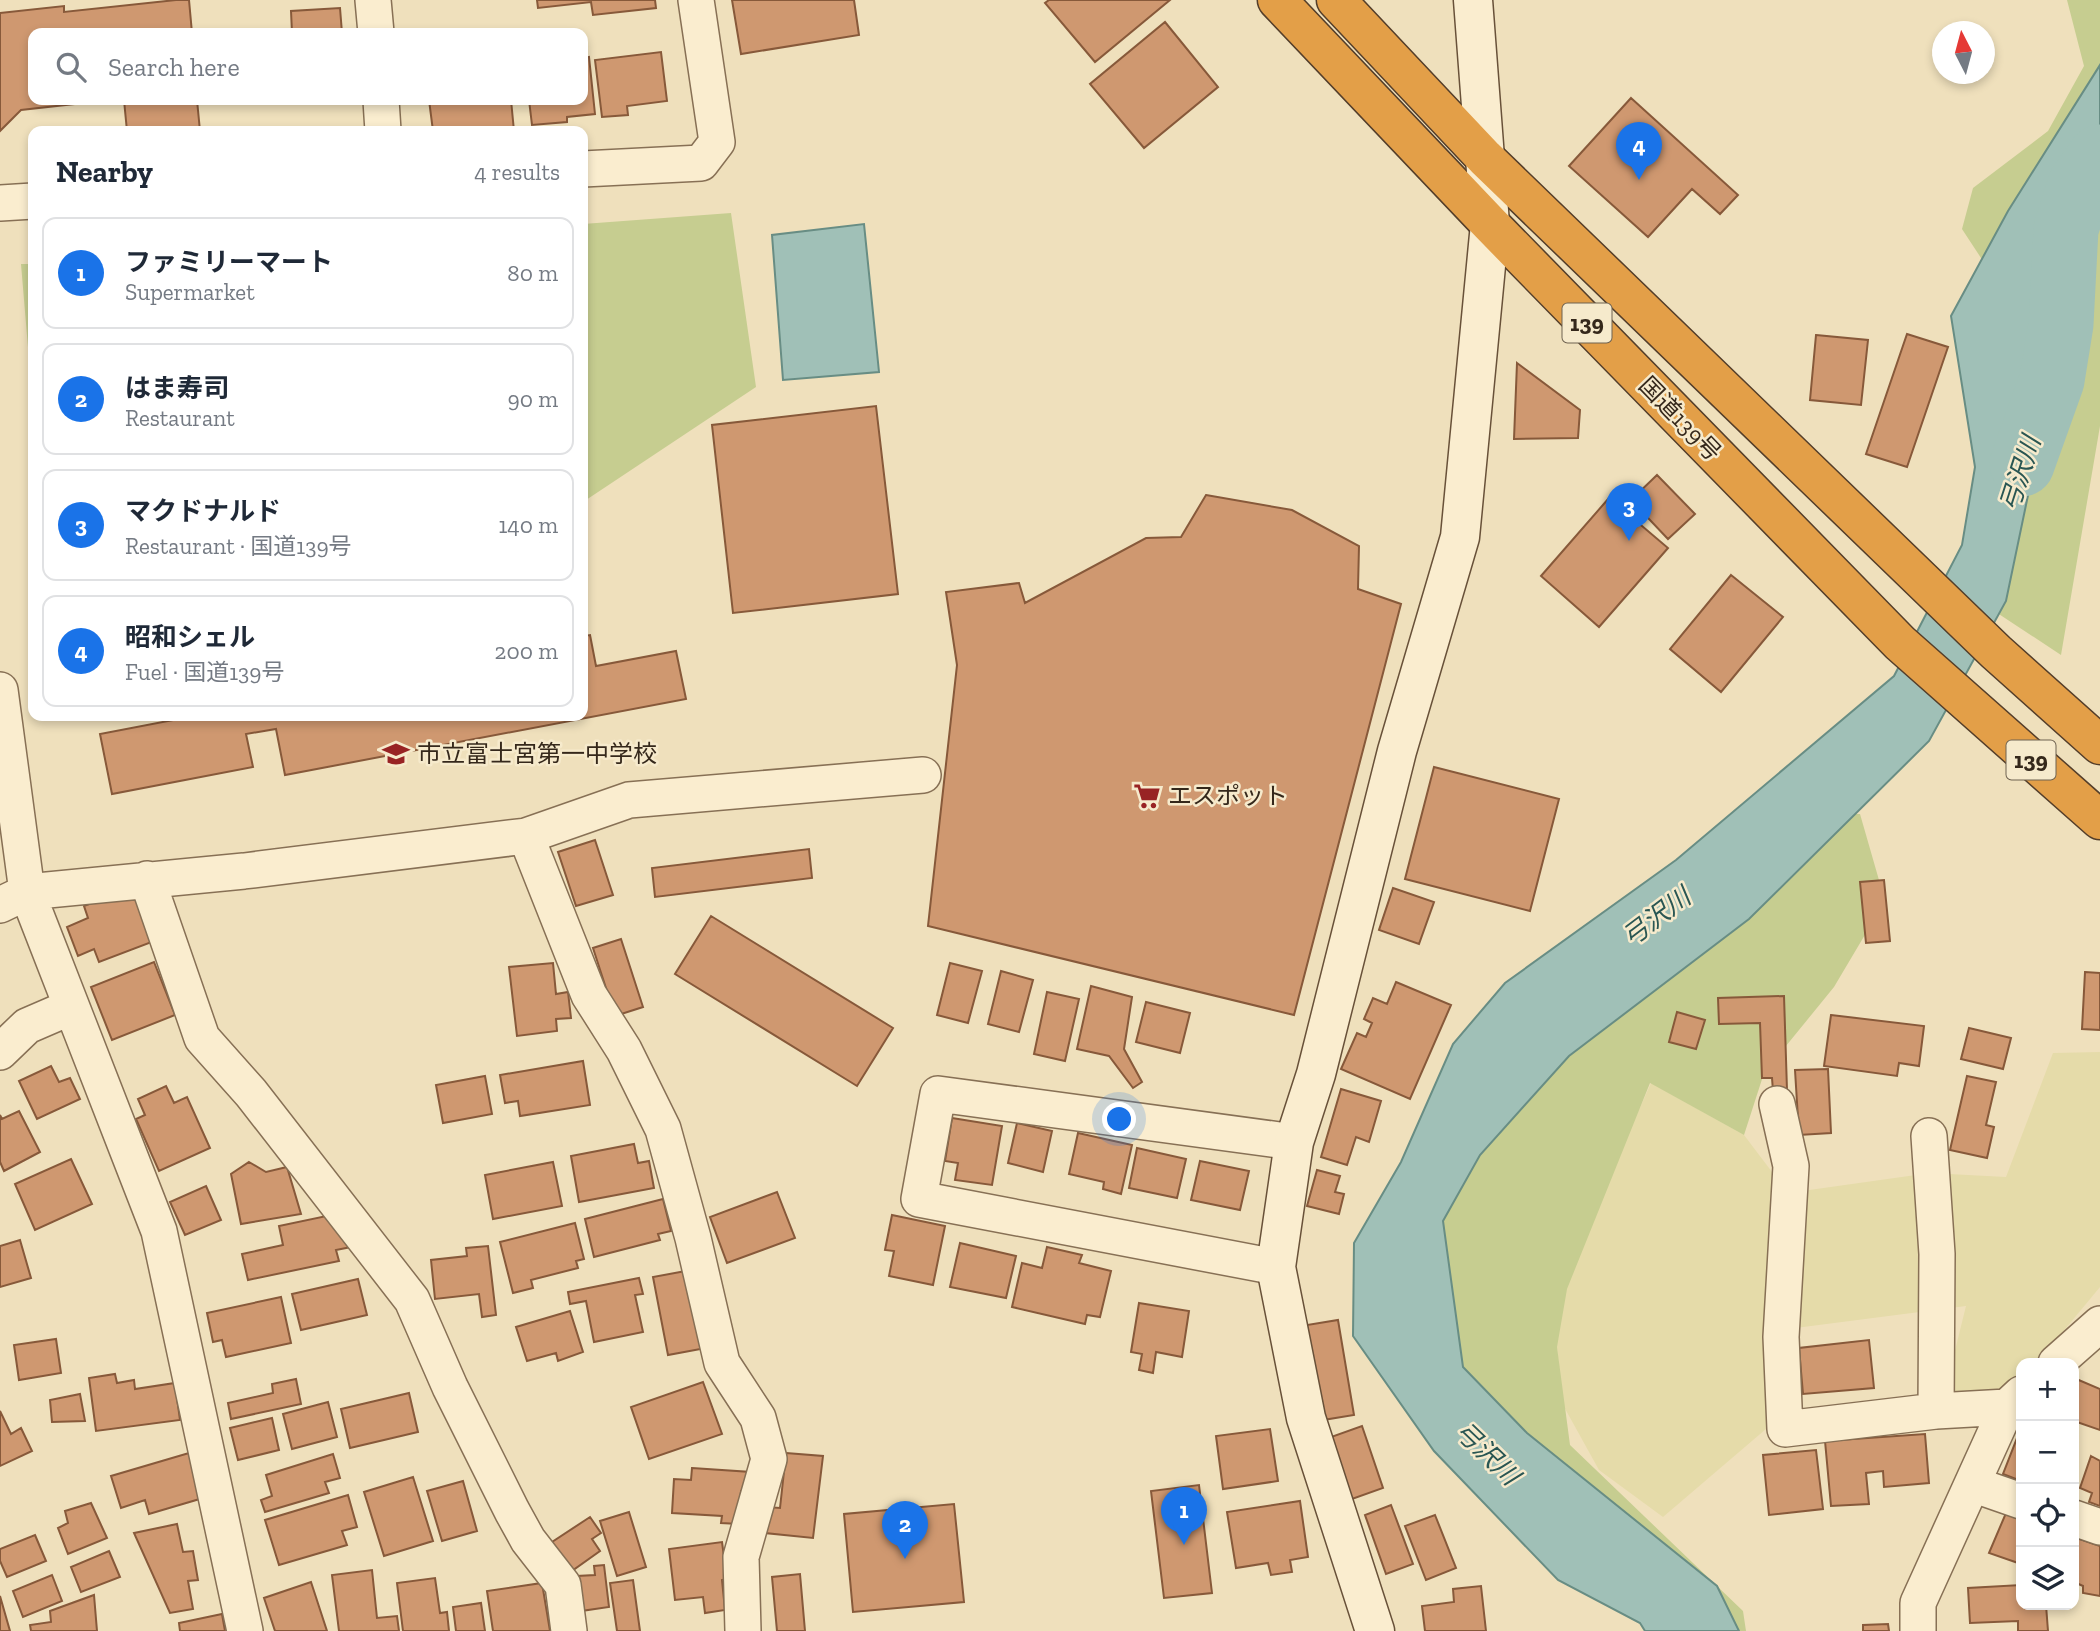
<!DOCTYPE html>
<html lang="en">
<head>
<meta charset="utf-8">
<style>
  :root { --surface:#fff; --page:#f6f6f7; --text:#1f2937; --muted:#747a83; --line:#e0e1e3; --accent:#1a73e8 }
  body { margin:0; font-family:"Zilla Slab","Noto Sans JP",serif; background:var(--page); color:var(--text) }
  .controls { position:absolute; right:21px; bottom:21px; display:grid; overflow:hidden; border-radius:14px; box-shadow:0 4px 10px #0003 }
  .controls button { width:63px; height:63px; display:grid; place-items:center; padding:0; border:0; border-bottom:2px solid var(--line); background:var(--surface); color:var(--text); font:35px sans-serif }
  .compass { position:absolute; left:1932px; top:21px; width:63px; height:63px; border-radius:50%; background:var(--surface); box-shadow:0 4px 10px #0003; rotate:354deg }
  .you { position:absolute; left:1120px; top:1120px; width:24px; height:24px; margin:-18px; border:5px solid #fff; border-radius:50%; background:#1a73e8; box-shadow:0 0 0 10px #1a73e833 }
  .badge { display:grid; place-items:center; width:46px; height:46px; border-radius:50%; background:var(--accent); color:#fff; font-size:23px; font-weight:700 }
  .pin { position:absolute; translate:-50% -58px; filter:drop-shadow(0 2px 4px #0008) }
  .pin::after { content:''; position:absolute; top:37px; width:24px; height:21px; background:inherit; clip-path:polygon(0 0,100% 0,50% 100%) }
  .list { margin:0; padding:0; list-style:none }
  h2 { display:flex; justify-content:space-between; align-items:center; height:91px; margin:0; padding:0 28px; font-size:30px }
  h2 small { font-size:23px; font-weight:400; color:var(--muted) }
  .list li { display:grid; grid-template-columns:46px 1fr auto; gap:21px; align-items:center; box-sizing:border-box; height:112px; margin:0 14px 14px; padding:0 14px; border:2px solid var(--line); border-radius:14px }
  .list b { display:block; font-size:26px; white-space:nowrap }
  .list p { margin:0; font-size:23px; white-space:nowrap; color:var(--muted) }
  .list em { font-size:23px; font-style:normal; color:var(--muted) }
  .icon { flex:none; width:38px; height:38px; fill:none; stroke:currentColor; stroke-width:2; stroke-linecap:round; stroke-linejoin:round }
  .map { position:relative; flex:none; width:2100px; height:1631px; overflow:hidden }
  .search { position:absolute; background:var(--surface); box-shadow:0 4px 10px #0003; left:28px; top:28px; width:560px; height:77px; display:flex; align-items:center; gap:18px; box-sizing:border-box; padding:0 24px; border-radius:14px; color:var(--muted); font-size:26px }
  .panel { position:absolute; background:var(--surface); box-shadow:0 4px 10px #0003; left:28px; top:126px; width:560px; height:595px; border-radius:14px }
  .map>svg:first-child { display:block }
</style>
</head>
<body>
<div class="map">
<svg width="2100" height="1631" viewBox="0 0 2100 1631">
  <rect width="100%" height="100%" fill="#efe0bc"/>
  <path fill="#e5dba9" d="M2100 1052V1287L2037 1363H2021V1383L2011 1395H1944L1966 1306 1780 1330V1417L1663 1517 1599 1470 1563 1405 1555 1328 1581 1240 1651 1083 1744 1135 1788 1193 1930 1173 2006 1177 2053 1053Z"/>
  <path fill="#c6cd90" d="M2067 0H2100V426L2061 655 1967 593 2002 290 1962 229 1973 188 2048 131 2084 66Z
    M731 213 756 387 583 502V224Z
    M21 264H33V407Z
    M1798 814H1860L1885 901 1834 987 1764 1073 1744 1135 1650 1083 1567 1289 1557 1347 1570 1445 1743 1611 1746 1631H1714L1492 1415 1441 1332 1444 1203 1527 1091Z"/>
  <path fill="#a0c0b7" stroke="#688d84" stroke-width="2" d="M2100 65V215L2063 286 2052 380 2006 601 1929 741 1749 919 1569 1056 1480 1155 1443 1221 1463 1367 1527 1433 1717 1586 1739 1631H1645L1640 1623 1558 1580 1434 1451 1353 1336 1354 1243 1401 1162 1453 1044 1505 983 1676 860 1894 676 1962 545 1975 467 1951 316 2008 211Z
    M864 224 879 372 783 380 772 235Z"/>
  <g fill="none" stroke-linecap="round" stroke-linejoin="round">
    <path stroke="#a0c0b7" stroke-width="65" d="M2022 464 2052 380 2061 324 2066 229 2080 185 2100 157"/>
  </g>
  <path fill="#cf9870" stroke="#87593a" stroke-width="2" d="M176 0H189L192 33H33V100H74V104L21 110 0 131V13L64 6V12Z
    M537 0H655L656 8 593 15 591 2 538 8Z
    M732 0H854L859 35 741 54Z
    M1049 0H1170L1095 62 1045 3Z
    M340 8 342 33H292L291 11Z
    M1165 22 1218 87 1144 148 1090 84Z
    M661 52 667 101 627 106 628 115 602 117 595 60Z
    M589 57 595 114 567 117V122L532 125 529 100H583V58Z
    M1631 98 1738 195 1720 214 1692 189 1648 237 1569 166Z
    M124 100H197L200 131H127Z
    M429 100H511L514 131H433Z
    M1907 334 1948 347 1907 467 1866 454Z
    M1816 335 1868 340 1861 405 1810 400Z
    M1517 363 1580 410 1578 438 1514 439Z
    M876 406 898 594 733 613 712 425Z
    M1657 475 1695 514 1668 539 1631 500Z
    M1206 495 1292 510 1359 546 1358 589 1401 604 1294 1015 928 926 957 665 946 592 1019 583 1025 603 1146 538 1181 537Z
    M1609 498 1668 548 1599 627 1541 576Z
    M1731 575 1783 617 1721 692 1670 649Z
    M590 635 596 666 676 651 686 699 285 775 276 729 246 734 253 767 112 794 100 734 194 716H583V636Z
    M1434 767 1559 799 1530 911 1405 879Z
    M595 840 613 895 576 906 558 852Z
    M809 849 812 878 655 897 652 868Z
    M1884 880 1890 941 1866 943 1860 882Z
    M1393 888 1434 902 1419 944 1379 930Z
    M122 891 140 895 157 940 99 962 94 949 78 956 67 927 88 918 84 906Z
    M711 916 893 1028 857 1086 675 974Z
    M621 939 643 1007 615 1016 593 948Z
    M154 962 175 1015 112 1040 91 987Z
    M553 963 556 994 568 992 571 1018 556 1019 557 1031 517 1036 509 967Z
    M950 963 982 971 968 1023 937 1015Z
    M1001 971 1033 980 1019 1032 988 1024Z
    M2085 972 2100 973V1030L2082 1029Z
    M1396 982 1451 1005 1410 1099 1341 1069 1357 1033 1366 1037 1372 1023 1364 1019 1373 998 1387 1004Z
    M1091 986 1132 997 1124 1049 1142 1082 1133 1088 1109 1056 1077 1049Z
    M1047 992 1079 999 1065 1061 1034 1054Z
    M1784 996 1787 1090 1773 1091 1772 1078H1762L1760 1023 1719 1024 1718 998Z
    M1146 1002 1190 1013 1180 1053 1136 1042Z
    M1677 1012 1705 1020 1696 1049 1669 1042Z
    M1831 1015 1924 1026 1919 1066 1899 1063 1897 1076 1824 1066Z
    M1969 1028 2011 1038 2003 1069 1961 1059Z
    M583 1061 590 1105 520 1116 518 1101 505 1103 500 1075Z
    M51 1066 59 1082 70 1078 80 1099 37 1119 19 1081Z
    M1828 1069 1831 1133 1799 1135 1795 1070Z
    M485 1076 492 1114 443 1123 436 1085Z
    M1967 1076 1996 1082 1986 1125 1994 1127 1987 1158 1950 1150Z
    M166 1086 174 1103 187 1097 210 1148 159 1171 136 1119 145 1115 138 1099Z
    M1341 1089 1381 1101 1369 1142 1356 1137 1347 1165 1321 1157Z
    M19 1111 40 1152 4 1171 0 1162V1115L2 1119Z
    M952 1118 1002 1126 992 1185 955 1180 958 1163 945 1161Z
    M1017 1123 1052 1131 1043 1172 1008 1163Z
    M1078 1133 1132 1145 1121 1194 1103 1189 1104 1182 1069 1174Z
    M634 1144 638 1163 649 1161 654 1188 579 1202 571 1156Z
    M1137 1148 1186 1159 1177 1198 1129 1188Z
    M71 1159 92 1204 35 1230 15 1184Z
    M1200 1161 1249 1171 1240 1210 1191 1200Z
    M249 1162 266 1172 287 1167 301 1214 241 1224 231 1174Z
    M553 1162 562 1206 493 1219 485 1175Z
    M1317 1170 1340 1176 1335 1192 1344 1194 1339 1214 1307 1206Z
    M206 1186 221 1220 185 1235 170 1202Z
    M777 1192 795 1238 727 1263 710 1217Z
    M663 1199 671 1231 658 1234 660 1240 594 1257 585 1219Z
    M331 1215 351 1247 336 1250 339 1261 248 1280 242 1254 283 1245 279 1226Z
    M892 1215 945 1226 933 1285 889 1276 894 1251 885 1250Z
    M575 1223 584 1259 576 1261 578 1268 531 1280 533 1288 513 1293 500 1242Z
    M20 1240 31 1278 0 1287V1246Z
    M960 1243 1016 1256 1006 1298 950 1287Z
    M488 1246 496 1315 482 1317 479 1294 435 1299 431 1260 467 1256 466 1248Z
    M1047 1247 1082 1255 1079 1263 1111 1271 1100 1317 1087 1315 1085 1324 1012 1307 1022 1263 1042 1268Z
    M691 1270 706 1348 668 1355 653 1277Z
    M639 1278 643 1294 635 1295 643 1332 594 1342 586 1301 570 1304 568 1292Z
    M358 1279 367 1315 301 1330 292 1294Z
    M281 1297 291 1343 226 1357 222 1340 213 1342 207 1313Z
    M1139 1303 1189 1311 1182 1357 1156 1352 1153 1373 1139 1370 1142 1354 1131 1352Z
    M570 1311 583 1352 558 1361 556 1353 527 1361 516 1327Z
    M1338 1320 1354 1415 1323 1420 1307 1325Z
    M56 1339 61 1373 19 1380 14 1345Z
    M1869 1340 1874 1388 1803 1394 1799 1348Z
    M115 1374 117 1383 134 1380 135 1389 175 1383 180 1420 96 1431 89 1378Z
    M2074 1378 2100 1389V1430L2074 1421Z
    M296 1379 301 1404 231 1419 228 1403 273 1393 272 1384Z
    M703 1382 722 1434 649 1459 631 1407Z
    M409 1393 418 1432 350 1448 341 1409Z
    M80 1394 85 1421 52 1422 50 1400Z
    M328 1402 337 1437 292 1449 283 1414Z
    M0 1411 11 1434 21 1428 32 1451 0 1466Z
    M272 1418 279 1450 238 1460 230 1428Z
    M1362 1426 1383 1488 1352 1499 1331 1437Z
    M1270 1429 1278 1481 1223 1489 1216 1436Z
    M2019 1433 2021 1434V1481L2003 1474Z
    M1925 1434 1929 1483 1884 1487 1883 1471 1866 1473 1869 1504 1831 1506 1825 1441Z
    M1816 1450 1823 1509 1769 1515 1763 1455Z
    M189 1453 203 1498 149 1514 145 1500 121 1508 111 1476Z
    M786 1453 823 1456 813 1538 765 1533 767 1507 780 1508Z
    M333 1454 340 1478 325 1482 329 1493 265 1512 261 1500 272 1496 266 1475Z
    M2091 1456 2100 1461V1506L2089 1502 2092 1493 2080 1488Z
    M692 1468 751 1472 750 1492 741 1491 739 1524 721 1523 722 1516 672 1513 674 1479 691 1480Z
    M413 1477 433 1541 384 1556 364 1492Z
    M463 1481 477 1531 442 1541 427 1491Z
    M1199 1485 1212 1593 1164 1598 1151 1491Z
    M348 1495 357 1527 342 1531 347 1545 279 1565 265 1520Z
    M1300 1501 1308 1557 1290 1560 1292 1572 1271 1575 1268 1563 1236 1568 1227 1512Z
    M91 1503 107 1538 68 1554 58 1528 68 1523 65 1511Z
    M954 1504 964 1602 853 1612 844 1514Z
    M1391 1505 1413 1564 1386 1574 1365 1515Z
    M629 1512 646 1567 617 1576 600 1521Z
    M2006 1513 2021 1519V1564L1989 1553Z
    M1435 1515 1456 1568 1426 1580 1405 1526Z
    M590 1517 601 1533 592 1539 600 1551 569 1573 549 1544Z
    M177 1524 183 1552 193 1551 198 1580 188 1581 193 1609 170 1613 134 1533Z
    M35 1535 46 1561 7 1577 0 1561V1549Z
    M2074 1537 2100 1546V1596L2083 1593V1586L2074 1582Z
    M722 1542 727 1579 722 1580 725 1610 705 1613 703 1597 675 1600 669 1549Z
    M109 1551 120 1577 81 1592 71 1567Z
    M604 1565 609 1607 581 1611 577 1576 595 1575 594 1566Z
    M372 1570 377 1618 397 1616 399 1631H339L332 1575Z
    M800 1574 805 1631H777L772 1577Z
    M52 1575 62 1601 23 1617 13 1591Z
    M435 1578 440 1613 447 1612 449 1631H403L397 1583Z
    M633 1580 640 1631H617L610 1583Z
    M311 1582 327 1631H275L264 1598Z
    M542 1583 550 1631H493L487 1591Z
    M2021 1585V1605H2046L2048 1631H2018V1621L1970 1623 1968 1588Z
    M1481 1586 1486 1631H1425L1422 1606 1454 1602 1453 1589Z
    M94 1595 97 1631H31L30 1625 51 1622 50 1611Z
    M0 1596 10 1631H0Z
    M481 1603 485 1631H456L453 1607Z
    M222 1614 225 1631H180L179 1623Z
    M1888 1624 1889 1631H1863V1625Z"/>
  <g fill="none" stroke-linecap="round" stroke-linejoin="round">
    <defs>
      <path id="street" d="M373 0 376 33
        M381 100 383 131
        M583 169 701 163 717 142 696 0
        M0 203 33 201
        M0 690 27 892 159 1231 245 1631
        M526 836 589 995 624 1050 663 1129 693 1238 722 1363 758 1418 769 1459 741 1557 743 1631
        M147 879 202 1038 251 1093 412 1300 450 1387 512 1511 528 1540 563 1585 569 1631
        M0 905 27 892 244 871 526 836 629 800 923 775
        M0 1052 27 1026 71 1007
        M1777 1104 1791 1166 1781 1337 1785 1429 1936 1411 2007 1407
        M1929 1136 1937 1254 1936 1411
        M1276 1267 919 1199 938 1094 1294 1142
        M2056 1363 2100 1324
        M1972 1484 2021 1501
        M2074 1518 2100 1527
        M1918 1631V1603L2007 1407 2021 1394"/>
      <path id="secondary" d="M1375 1631 1306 1418 1276 1267 1294 1142 1316 1074 1397 751 1460 537 1490 224 1473 0"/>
      <path id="highway" d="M1277 0 1490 224 1900 643 2100 820
        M1336 0 1485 158 1996 652 2100 745"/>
    </defs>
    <use href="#street" stroke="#877055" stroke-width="38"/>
    <use href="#secondary" stroke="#685139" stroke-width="41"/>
    <use href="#highway" stroke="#543e2a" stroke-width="41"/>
    <use href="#street" stroke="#faedcf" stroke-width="35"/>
    <use href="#secondary" stroke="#faedcf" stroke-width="38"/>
    <use href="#highway" stroke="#e39f48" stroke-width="38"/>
  </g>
  <defs>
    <symbol id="school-bare" viewBox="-9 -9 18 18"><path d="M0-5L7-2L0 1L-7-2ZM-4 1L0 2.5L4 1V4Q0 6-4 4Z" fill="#982324" stroke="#f6eacc" stroke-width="2.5" paint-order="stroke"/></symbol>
    <symbol id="supermarket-bare" viewBox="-9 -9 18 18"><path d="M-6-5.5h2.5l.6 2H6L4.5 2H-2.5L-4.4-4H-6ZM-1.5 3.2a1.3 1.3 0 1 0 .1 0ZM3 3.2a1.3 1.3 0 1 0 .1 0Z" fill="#982324" stroke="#f6eacc" stroke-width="2.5" paint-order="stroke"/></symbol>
  </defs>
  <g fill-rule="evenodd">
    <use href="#school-bare" x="377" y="735" width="38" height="38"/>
    <use href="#supermarket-bare" x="1128" y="777" width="38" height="38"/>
  </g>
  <g text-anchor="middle" stroke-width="5" stroke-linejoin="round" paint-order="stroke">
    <g fill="#f6eacc" stroke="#6f6250" stroke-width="2">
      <rect x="1562.5" y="303.5" width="49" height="39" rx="5"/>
      <rect x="2006.5" y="740.5" width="49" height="39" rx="5"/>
    </g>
    <g font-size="23" font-weight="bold" fill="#35281b">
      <text x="1587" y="331">139</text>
      <text x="2031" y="768">139</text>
    </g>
    <g font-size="24" fill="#35281b" stroke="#f6eacc">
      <text transform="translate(1680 419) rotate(46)" y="8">国道139号</text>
    </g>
    <g font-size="24" fill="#35281b" stroke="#f6eacc" text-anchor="start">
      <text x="417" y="762">市立富士宮第一中学校</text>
      <text x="1168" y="804">エスポット</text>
    </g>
    <g font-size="26" font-style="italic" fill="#295653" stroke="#f6eacc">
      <text transform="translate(2020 474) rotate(-72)" y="9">弓沢川</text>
      <text transform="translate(1656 917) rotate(-37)" y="9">弓沢川</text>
      <text transform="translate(1487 1453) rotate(44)" y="9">弓沢川</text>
    </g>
  </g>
</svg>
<div class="controls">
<button>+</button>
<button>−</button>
<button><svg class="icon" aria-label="locate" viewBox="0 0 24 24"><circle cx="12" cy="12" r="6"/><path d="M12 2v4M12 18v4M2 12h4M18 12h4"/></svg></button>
<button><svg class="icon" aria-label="layers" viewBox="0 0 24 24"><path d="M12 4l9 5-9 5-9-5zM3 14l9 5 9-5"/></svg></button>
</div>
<svg class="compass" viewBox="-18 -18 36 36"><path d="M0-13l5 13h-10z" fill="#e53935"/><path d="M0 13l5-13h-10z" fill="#747a83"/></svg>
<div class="you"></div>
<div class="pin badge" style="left:1184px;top:1545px">1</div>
<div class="pin badge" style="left:905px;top:1559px">2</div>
<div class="pin badge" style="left:1629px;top:541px">3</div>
<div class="pin badge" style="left:1639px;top:180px">4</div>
<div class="search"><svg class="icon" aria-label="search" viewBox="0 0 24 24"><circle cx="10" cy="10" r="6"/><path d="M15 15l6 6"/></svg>Search here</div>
<section class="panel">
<h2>Nearby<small>4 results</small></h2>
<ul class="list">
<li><span class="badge">1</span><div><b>ファミリーマート</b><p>Supermarket</p></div><em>80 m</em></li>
<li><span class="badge">2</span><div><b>はま寿司</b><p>Restaurant</p></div><em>90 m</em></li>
<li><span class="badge">3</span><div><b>マクドナルド</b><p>Restaurant · 国道139号</p></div><em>140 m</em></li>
<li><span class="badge">4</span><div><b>昭和シェル</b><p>Fuel · 国道139号</p></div><em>200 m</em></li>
</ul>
</section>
</div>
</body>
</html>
